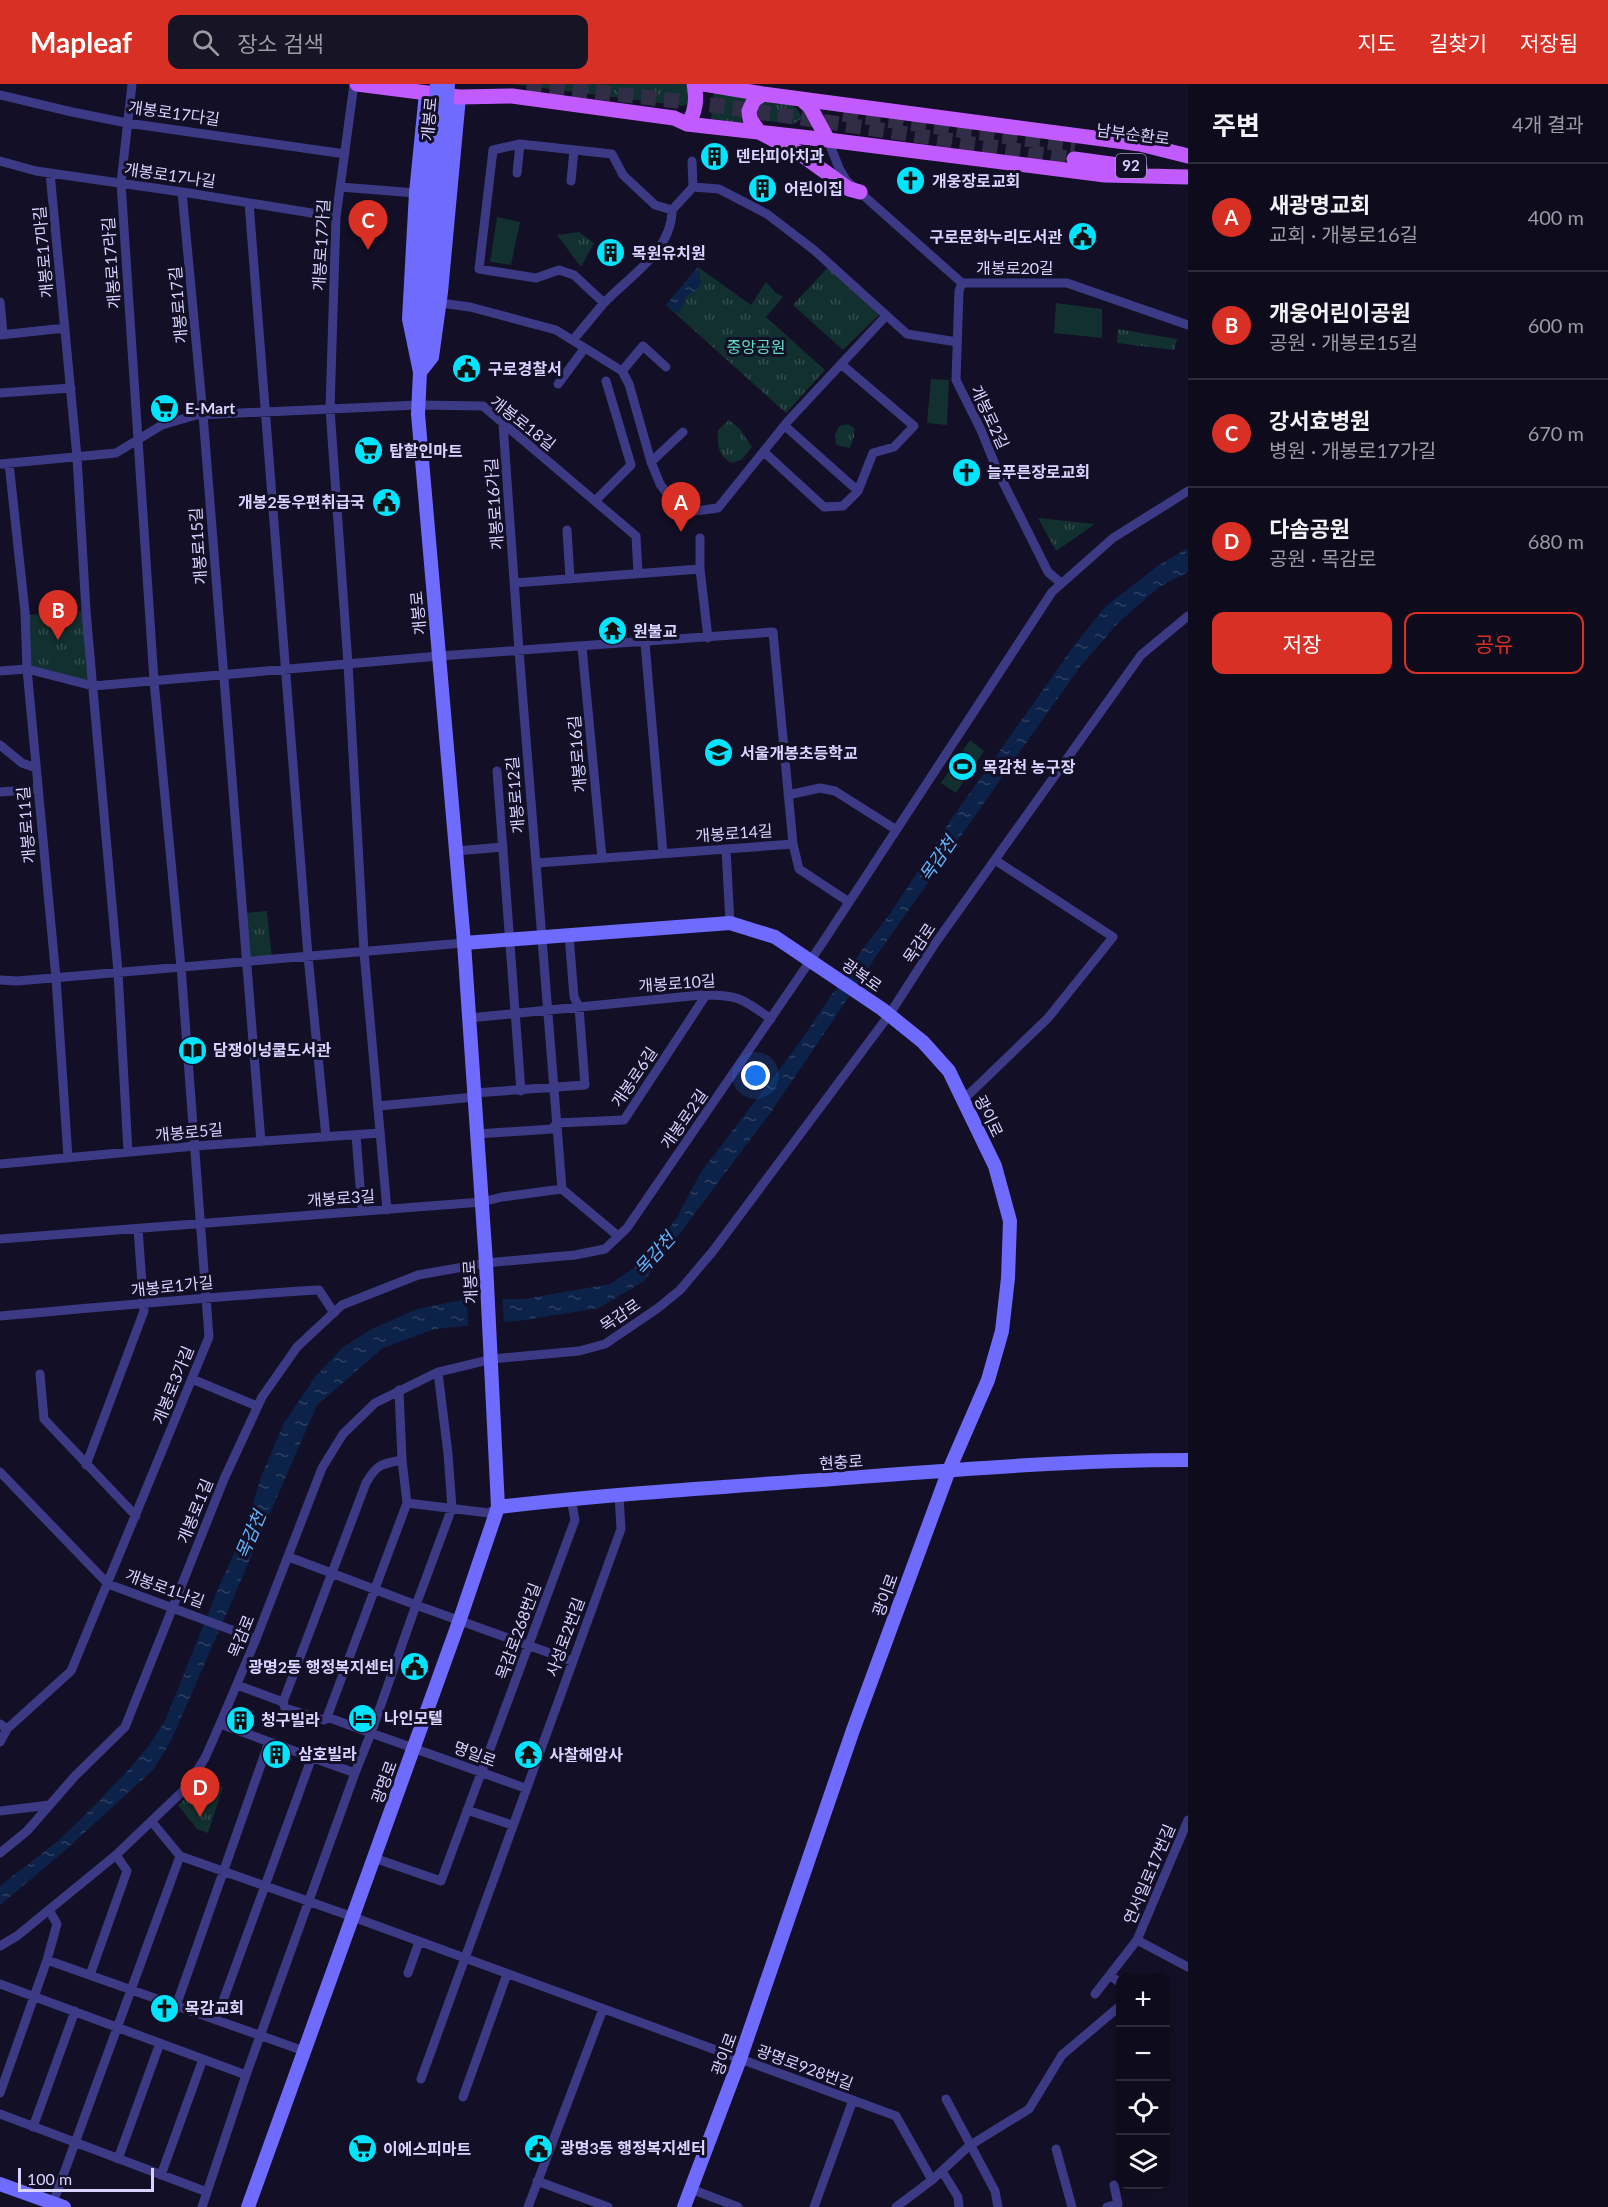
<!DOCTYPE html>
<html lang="ko">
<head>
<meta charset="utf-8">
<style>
  :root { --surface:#0e0b1c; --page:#171425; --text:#f1f3f6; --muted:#9b9ba3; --line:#2e2b3b; --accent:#d93025 }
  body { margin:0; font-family:Lato,"Noto Sans KR",sans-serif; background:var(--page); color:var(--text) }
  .controls { position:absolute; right:18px; bottom:18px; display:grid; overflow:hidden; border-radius:12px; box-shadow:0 3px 9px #0003 }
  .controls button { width:54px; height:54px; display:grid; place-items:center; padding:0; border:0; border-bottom:2px solid var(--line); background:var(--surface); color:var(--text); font:30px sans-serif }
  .scale { position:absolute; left:18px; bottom:15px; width:136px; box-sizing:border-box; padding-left:6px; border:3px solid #d9d4ff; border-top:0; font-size:16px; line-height:21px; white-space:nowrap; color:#d9d4ff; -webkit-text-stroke:4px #130f26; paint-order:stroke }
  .you { position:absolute; left:756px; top:992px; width:21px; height:21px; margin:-15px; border:4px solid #fff; border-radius:50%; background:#1a73e8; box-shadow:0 0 0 9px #1a73e833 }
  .badge { display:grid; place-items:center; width:39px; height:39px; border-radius:50%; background:var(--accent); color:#fff; font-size:20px; font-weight:700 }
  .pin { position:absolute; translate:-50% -50px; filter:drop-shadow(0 2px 3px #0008) }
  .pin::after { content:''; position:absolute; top:32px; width:21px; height:18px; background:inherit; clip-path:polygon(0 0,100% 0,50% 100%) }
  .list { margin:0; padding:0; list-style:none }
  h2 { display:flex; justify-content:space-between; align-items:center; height:78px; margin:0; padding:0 24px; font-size:26px }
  h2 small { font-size:20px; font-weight:400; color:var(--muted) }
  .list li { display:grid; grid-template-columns:39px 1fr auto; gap:18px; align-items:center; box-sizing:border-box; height:108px; padding:0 24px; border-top:2px solid var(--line) }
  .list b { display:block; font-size:22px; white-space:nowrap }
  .list p { margin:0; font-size:20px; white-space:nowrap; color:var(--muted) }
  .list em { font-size:20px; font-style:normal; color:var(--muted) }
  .actions { display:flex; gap:12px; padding:18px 24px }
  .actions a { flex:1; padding:14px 0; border:2px solid var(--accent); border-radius:12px; text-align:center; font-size:21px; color:var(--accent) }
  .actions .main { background:var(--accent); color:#fff }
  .icon { flex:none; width:33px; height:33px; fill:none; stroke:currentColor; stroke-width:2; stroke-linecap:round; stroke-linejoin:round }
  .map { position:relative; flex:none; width:1188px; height:2123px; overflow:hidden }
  header { display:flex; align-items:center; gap:36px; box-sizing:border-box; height:84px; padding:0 30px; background:var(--accent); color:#fff }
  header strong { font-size:28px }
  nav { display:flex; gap:33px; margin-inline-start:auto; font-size:21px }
  .search { width:420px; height:54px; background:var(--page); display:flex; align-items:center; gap:15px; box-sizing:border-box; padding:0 21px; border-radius:12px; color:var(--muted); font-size:22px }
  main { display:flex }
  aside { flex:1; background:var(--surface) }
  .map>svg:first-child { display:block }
</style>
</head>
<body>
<header>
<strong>Mapleaf</strong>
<div class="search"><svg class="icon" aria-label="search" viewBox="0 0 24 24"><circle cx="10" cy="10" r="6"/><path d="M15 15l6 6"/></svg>장소 검색</div>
<nav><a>지도</a><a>길찾기</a><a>저장됨</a></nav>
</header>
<main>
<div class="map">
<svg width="1188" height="2123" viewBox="0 0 1188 2123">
  <defs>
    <pattern id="grass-tufts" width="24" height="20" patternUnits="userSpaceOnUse" patternTransform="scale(1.5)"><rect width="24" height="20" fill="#12302f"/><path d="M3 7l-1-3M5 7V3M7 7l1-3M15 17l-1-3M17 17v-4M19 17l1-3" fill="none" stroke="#344d4e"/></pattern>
    <pattern id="water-ripples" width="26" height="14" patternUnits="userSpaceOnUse" patternTransform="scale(1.5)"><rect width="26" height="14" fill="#0c2248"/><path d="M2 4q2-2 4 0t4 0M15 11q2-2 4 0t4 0" fill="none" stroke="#2f4163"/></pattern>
  </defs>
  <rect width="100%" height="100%" fill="#130f26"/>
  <path fill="url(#grass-tufts)" d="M512 0H685L688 4 689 18 684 22Z
    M714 5 750 10 742 22V39L711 35Z
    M760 17C778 19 796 15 802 34L794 40 760 36 757 33 756 18Z
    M579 148 594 159 581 183 557 151Z
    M830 181 881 229 843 266 793 221Z
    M698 183 751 221 766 198 776 209 783 213 766 233 825 286 786 329 666 221Z
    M1118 245 1177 255 1174 266 1117 259Z
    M729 336 740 345 752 363 741 376 732 379C718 372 717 360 718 346Z
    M848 340 854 344V353L850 364 836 361 835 351 839 342Z
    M1038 434 1095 440 1056 467Z
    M84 527 90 598 29 582 28 531Z
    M267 827 272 875 250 877 246 829Z
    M201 1695 223 1703 208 1749 197 1745 178 1721 190 1710Z"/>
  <path fill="#12302f" d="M497 133 520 138 511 181 490 178Z
    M1056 219 1102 225V254L1054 249Z
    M931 295 949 296 947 341 927 339Z
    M970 656 984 667 956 709 941 699Z"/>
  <path fill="url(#water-ripples)" d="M698 183 701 199 697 206 687 211 684 220 678 229 666 221Z
    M1188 464V488L1159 503 1118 539 1079 584 877 871 771 1028 644 1197 599 1224 525 1236 435 1245 383 1264 317 1321 171 1657 153 1686 61 1770 0 1821V1802L58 1757 92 1724 131 1683 150 1660 165 1637 218 1505 246 1443 261 1393 284 1339 315 1293 343 1263 372 1245 417 1225 466 1215H524L610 1200 641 1179 676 1135 701 1088 800 958 862 866 892 827 950 737 1076 559 1106 522 1159 481Z"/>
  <path fill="#130f26" d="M466 1212H502L504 1241 469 1245Z"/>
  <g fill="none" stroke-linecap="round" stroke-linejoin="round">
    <path stroke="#312d47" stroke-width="15" stroke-dasharray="15 8" stroke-linecap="butt" d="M527 0 721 22 1074 75
      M843 30 1075 62"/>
    <path stroke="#3d3a85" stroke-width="9" d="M354 0 336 133 330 325 348 580 364 868 387 1126
      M0 11 72 28 127 39 345 70
      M828 56 839 84 846 96 962 199H1067L1188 241
      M0 77 36 87 189 109 336 133
      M50 89 77 373 86 527 118 888 128 1068
      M517 89 520 60
      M571 97 574 66
      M340 103 416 109
      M693 103 719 105 767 130 814 166 907 250 957 258
      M182 108 203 331 261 1058
      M249 119 308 872 326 1053
      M962 199 959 207 956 296 981 346 998 388 1048 488 1061 499
      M0 218 3 250
      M440 219 470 223 556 246 622 287 629 300 651 378 660 400 673 418 695 427 718 424 788 337 885 233
      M604 219 574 191 559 186 536 194 479 185 493 66 520 60 612 70 623 91 655 121 672 126
      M0 251 65 244
      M573 256C583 244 593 232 603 220 629 192 672 168 672 126L693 103 692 77
      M622 287 643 262 666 283
      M558 300 584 265
      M0 309 71 304
      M503 340 519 567 562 1105
      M785 342 858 407
      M764 368 824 423 843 422 858 407 873 369 894 363 914 342 841 280
      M651 378 683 348
      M9 379 25 528 27 585 56 894 68 1074
      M0 380 116 369 162 341 196 331 418 321 483 322 636 452 638 490
      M595 417 631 381 606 297
      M567 446 570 495
      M700 454V485L708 554
      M514 499 700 485
      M645 559 663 769
      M582 563 602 774
      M0 587 27 585 93 602 439 572 773 548 793 760 537 779
      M0 661 22 679 36 684
      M497 687 521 1007
      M0 708 38 705
      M788 711 820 704 835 707 895 745
      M793 760 799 785 849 818
      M726 765 730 839
      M456 767 503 763
      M0 896 17 897 464 859
      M469 934 701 911C737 910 743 915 771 935
      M474 1009 585 1001 579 923 574 913 569 851
      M963 1016 1048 934 1113 853 995 776
      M378 1022 475 1013
      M477 1050 552 1045 557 1039 624 1036 706 911
      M356 1051 362 1127
      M0 1080 195 1062 380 1049
      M0 1155 482 1118 502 1113 562 1105 618 1152
      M0 1232C106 1223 212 1212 319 1206L334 1229
      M438 1288 448 1370 452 1424 416 1521 572 1577
      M40 1290 44 1335 136 1432
      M192 1295 257 1322
      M86 1381 144 1227 138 1145
      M0 1388 108 1500 256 1555
      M407 1419 489 1429 498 1423
      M237 1601 283 1618 285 1624 324 1636 327 1633 371 1649 416 1521 289 1473
      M283 1618 366 1399C377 1380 381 1380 402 1376
      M327 1633 407 1419 402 1376 399 1306
      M0 1640 7 1645 71 1587 209 1253 181 883 154 597 121 99 132 0
      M0 1658 7 1645
      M355 1689 371 1649 525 1704
      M467 1726 512 1741
      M0 1727 50 1721
      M152 1738 180 1772 353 1833 896 2032 932 2096
      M0 1769 27 1747 75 1692 125 1643 224 1395 262 1313 297 1263 342 1221 418 1191 486 1179 575 1171 605 1165 627 1144 823 858 1052 508 1113 454 1188 407
      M374 1774 441 1797 575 1436 571 1415
      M1137 1856 1188 1883
      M0 1862 17 1852 116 1771 186 1704 205 1674 220 1640 256 1555 322 1384 343 1350 375 1319 438 1288 492 1275 579 1267 605 1260 658 1224 680 1206 713 1167 889 931 934 861 1141 571 1188 532
      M47 1876 304 1967
      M408 1889 419 1858
      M90 1891 127 1787 116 1771
      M1110 1891 1120 1899
      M0 1900 246 1991
      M1095 1910 1137 1856 1188 1736
      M176 1922 269 1658
      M216 1936 312 1673
      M421 1995 621 1445 619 1411
      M0 2009 47 1876 57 1840 49 1826
      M463 2013 507 1890
      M946 2015 995 2107 998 2123
      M0 2030 207 2108
      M33 2043 75 1927
      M1056 2065 1072 2123
      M118 2075 160 1959
      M942 2087 958 2113 959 2123
      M161 2091 203 1975
      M537 2097 608 2123
      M691 2105 738 2123
      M53 2119 180 1772
      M202 2123 246 1991 355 1689 220 1640
      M528 2123 603 1925
      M814 2123 853 2016
      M896 2123 932 2096 969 2062 1029 2025 1062 1971 1120 1922
      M1107 2123 1118 2120 1114 2101"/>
    <path stroke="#6f6bff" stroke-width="14" d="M419 251 427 118
      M421 280 431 217 439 119
      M421 287 432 273 441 208 459 13
      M464 859 730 839 775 853 882 925 923 958 949 987 995 1082 1010 1137 1008 1194 1002 1247 988 1296 949 1386 853 1646 740 1975 684 2123
      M498 1423C610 1410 722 1403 834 1395 951 1386 1070 1376 1188 1376
      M0 2100 64 2123
      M248 2123 460 1535 498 1423 486 1179 464 859 418 330 420 288 409 235 416 109 426 9"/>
    <path stroke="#c25bff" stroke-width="15" d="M357 0 459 13 512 12 674 34 687 40 828 56 1105 91 1188 93
      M704 0 763 10 1140 60 1188 72
      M763 10 754 16 749 27 750 35 759 48 799 69 849 105 860 108
      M801 15 810 23 828 56
      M687 40C696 30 697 13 694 0
      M1074 75 1140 84"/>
    <path stroke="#6f6bff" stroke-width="14" d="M427 118 437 0
      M439 119 448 0"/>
  </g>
  <defs>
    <symbol id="building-disc" viewBox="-11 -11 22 22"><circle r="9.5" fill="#00e5ff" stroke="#130f26"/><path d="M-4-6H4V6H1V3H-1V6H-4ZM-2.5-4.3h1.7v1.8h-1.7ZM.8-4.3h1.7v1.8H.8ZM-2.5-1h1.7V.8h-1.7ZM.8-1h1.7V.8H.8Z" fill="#111"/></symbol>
    <symbol id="church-disc" viewBox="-11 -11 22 22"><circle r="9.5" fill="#00e5ff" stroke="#130f26"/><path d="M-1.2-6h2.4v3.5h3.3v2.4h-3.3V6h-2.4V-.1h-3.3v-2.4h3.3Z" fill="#111"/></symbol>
    <symbol id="civic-disc" viewBox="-11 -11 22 22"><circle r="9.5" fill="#00e5ff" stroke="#130f26"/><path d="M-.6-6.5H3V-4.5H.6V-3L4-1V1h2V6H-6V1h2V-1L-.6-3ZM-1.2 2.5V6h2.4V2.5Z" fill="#111"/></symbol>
    <symbol id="supermarket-disc" viewBox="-11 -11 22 22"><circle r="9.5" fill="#00e5ff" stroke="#130f26"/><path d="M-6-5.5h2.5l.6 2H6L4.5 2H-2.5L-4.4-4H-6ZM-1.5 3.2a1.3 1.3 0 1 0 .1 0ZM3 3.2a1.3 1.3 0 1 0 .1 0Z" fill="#111"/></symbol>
    <symbol id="temple-disc" viewBox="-11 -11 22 22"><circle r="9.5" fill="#00e5ff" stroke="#130f26"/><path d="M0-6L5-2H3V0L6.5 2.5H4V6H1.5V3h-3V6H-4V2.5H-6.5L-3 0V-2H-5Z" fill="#111"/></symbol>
    <symbol id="school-disc" viewBox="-11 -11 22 22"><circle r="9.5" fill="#00e5ff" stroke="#130f26"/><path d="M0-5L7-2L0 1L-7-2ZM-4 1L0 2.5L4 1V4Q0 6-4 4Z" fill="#111"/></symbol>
    <symbol id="stadium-disc" viewBox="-11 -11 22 22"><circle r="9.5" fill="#00e5ff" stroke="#130f26"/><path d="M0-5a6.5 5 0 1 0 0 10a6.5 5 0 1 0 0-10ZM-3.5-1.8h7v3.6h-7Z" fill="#111"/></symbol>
    <symbol id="library-disc" viewBox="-11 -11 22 22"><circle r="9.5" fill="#00e5ff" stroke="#130f26"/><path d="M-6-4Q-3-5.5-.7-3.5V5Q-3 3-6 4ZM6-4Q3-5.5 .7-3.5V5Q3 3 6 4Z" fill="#111"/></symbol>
    <symbol id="hotel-disc" viewBox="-11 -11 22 22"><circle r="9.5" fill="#00e5ff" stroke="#130f26"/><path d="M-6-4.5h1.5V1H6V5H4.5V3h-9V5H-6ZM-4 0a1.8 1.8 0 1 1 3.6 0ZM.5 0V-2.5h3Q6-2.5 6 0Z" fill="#111"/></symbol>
  </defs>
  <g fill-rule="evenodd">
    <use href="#building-disc" x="698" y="56" width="33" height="33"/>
    <use href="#church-disc" x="894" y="80" width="33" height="33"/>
    <use href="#building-disc" x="746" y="88" width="33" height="33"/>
    <use href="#civic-disc" x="1066" y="136" width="33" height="33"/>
    <use href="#building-disc" x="594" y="152" width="33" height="33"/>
    <use href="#civic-disc" x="450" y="268" width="33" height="33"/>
    <use href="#supermarket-disc" x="148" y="308" width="33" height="33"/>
    <use href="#supermarket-disc" x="352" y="350" width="33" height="33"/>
    <use href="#church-disc" x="950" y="372" width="33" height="33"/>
    <use href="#civic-disc" x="370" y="402" width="33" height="33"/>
    <use href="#temple-disc" x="596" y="530" width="33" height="33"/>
    <use href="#school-disc" x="702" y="652" width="33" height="33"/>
    <use href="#stadium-disc" x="946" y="666" width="33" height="33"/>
    <use href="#library-disc" x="176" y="950" width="33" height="33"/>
    <use href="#civic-disc" x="398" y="1566" width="33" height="33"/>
    <use href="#hotel-disc" x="346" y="1618" width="33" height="33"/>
    <use href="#building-disc" x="224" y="1620" width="33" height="33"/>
    <use href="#building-disc" x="260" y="1654" width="33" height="33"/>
    <use href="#temple-disc" x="512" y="1654" width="33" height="33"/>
    <use href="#church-disc" x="148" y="1908" width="33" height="33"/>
    <use href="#civic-disc" x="522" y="2048" width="33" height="33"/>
    <use href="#supermarket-disc" x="346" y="2048" width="33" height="33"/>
  </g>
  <g text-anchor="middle" stroke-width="6" stroke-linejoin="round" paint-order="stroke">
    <rect fill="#130f26" stroke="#9e99be" stroke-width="1.5" x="1116" y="70" width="30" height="24" rx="4.5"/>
    <g font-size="15" font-weight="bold" fill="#d9d4ff">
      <text x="1131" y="87">92</text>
    </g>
    <g font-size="16" fill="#d9d4ff" stroke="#130f26">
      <text transform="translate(174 29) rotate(8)" y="6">개봉로17다길</text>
      <text transform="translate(429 35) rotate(-85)" y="6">개봉로</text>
      <text transform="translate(1133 50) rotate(7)" y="6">남부순환로</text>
      <text transform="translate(170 91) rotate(8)" y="6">개봉로17나길</text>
      <text transform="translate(321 161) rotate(-87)" y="6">개봉로17가길</text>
      <text transform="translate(43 168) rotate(-95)" y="6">개봉로17마길</text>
      <text transform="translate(111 179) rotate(-94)" y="6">개봉로17라길</text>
      <text x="1015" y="190">개봉로20길</text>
      <text transform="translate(178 221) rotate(-95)" y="6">개봉로17길</text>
      <text transform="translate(990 333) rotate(65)" y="6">개봉로2길</text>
      <text transform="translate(523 339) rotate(38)" y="6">개봉로18길</text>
      <text transform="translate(494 420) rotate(-94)" y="6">개봉로16가길</text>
      <text transform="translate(198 462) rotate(-94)" y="6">개봉로15길</text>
      <text transform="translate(418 529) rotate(-95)" y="6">개봉로</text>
      <text transform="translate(577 670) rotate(-95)" y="6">개봉로16길</text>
      <text transform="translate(515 711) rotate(-95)" y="6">개봉로12길</text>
      <text transform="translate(26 741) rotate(-95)" y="6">개봉로11길</text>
      <text transform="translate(734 749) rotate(-4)" y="6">개봉로14길</text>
      <text transform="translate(919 859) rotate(-56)" y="6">목감로</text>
      <text transform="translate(862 891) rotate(35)" y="6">광복로</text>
      <text transform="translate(677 899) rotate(-4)" y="6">개봉로10길</text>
      <text transform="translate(634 993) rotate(-56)" y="6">개봉로6길</text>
      <text transform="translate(989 1032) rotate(64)" y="6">광이로</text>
      <text transform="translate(684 1035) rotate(-55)" y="6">개봉로2길</text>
      <text transform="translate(189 1048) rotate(-5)" y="6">개봉로5길</text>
      <text transform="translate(341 1114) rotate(-4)" y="6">개봉로3길</text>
      <text transform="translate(470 1198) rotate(-93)" y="6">개봉로</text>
      <text transform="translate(172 1202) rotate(-6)" y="6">개봉로1가길</text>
      <text transform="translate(620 1231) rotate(-34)" y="6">목감로</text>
      <text transform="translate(173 1301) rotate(-68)" y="6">개봉로3가길</text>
      <text transform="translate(841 1378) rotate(-4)" y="6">현충로</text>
      <text transform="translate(195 1427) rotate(-68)" y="6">개봉로1길</text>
      <text transform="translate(165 1504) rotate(20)" y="6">개봉로1나길</text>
      <text transform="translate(885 1511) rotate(-70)" y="6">광이로</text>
      <text transform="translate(518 1547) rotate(-70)" y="6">목감로268번길</text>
      <text transform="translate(241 1552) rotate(-68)" y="6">목감로</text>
      <text transform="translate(565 1553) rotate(-70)" y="6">사성로2번길</text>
      <text transform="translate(475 1670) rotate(20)" y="6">명일로</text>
      <text transform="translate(384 1698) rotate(-70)" y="6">광명로</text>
      <text transform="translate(1149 1790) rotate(-67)" y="6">연서일로17번길</text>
      <text transform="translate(724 1970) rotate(-70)" y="6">광이로</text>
      <text transform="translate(805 1983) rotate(20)" y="6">광명로928번길</text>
    </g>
    <g font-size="16" font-weight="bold" fill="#d9d4ff" stroke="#130f26" text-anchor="start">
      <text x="736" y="78">덴타피아치과</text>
      <text x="932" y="103">개웅장로교회</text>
      <text x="784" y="111">어린이집</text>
      <text x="1062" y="159" text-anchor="end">구로문화누리도서관</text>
      <text x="632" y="175">목원유치원</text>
      <text x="488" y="291">구로경찰서</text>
      <text x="185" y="330">E-Mart</text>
      <text x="389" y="373">탑할인마트</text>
      <text x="987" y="394">늘푸른장로교회</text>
      <text x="365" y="424" text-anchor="end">개봉2동우편취급국</text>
      <text x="633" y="553">원불교</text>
      <text x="740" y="675">서울개봉초등학교</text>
      <text x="983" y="689">목감천 농구장</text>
      <text x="213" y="972">담쟁이넝쿨도서관</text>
      <text x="394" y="1589" text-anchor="end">광명2동 행정복지센터</text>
      <text x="384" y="1640">나인모텔</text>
      <text x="261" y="1642">청구빌라</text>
      <text x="298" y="1676">삼호빌라</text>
      <text x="549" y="1677">사찰해암사</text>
      <text x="185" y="1930">목감교회</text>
      <text x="560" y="2070">광명3동 행정복지센터</text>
      <text x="383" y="2071">이에스피마트</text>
    </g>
    <g font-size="16" fill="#5fe0c0" stroke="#130f26">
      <text x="756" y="269">중앙공원</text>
    </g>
    <g font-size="18" font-style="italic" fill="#62b6ff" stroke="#130f26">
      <text transform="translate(938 775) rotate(-55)" y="6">목감천</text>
      <text transform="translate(655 1170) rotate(-48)" y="6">목감천</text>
      <text transform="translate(251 1451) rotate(-67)" y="6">목감천</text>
    </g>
  </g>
</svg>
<div class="controls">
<button>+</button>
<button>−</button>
<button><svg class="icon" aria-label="locate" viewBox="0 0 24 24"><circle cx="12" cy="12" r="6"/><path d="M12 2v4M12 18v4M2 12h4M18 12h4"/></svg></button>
<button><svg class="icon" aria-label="layers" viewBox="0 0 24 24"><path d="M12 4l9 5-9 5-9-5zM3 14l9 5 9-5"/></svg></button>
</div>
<div class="scale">100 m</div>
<div class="you"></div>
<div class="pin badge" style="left:681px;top:448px">A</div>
<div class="pin badge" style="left:58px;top:556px">B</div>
<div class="pin badge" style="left:368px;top:166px">C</div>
<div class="pin badge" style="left:200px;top:1733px">D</div>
</div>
<aside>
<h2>주변<small>4개 결과</small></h2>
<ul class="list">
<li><span class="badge">A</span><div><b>새광명교회</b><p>교회 · 개봉로16길</p></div><em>400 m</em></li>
<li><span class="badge">B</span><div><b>개웅어린이공원</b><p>공원 · 개봉로15길</p></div><em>600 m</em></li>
<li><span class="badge">C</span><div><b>강서효병원</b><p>병원 · 개봉로17가길</p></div><em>670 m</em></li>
<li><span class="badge">D</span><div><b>다솜공원</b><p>공원 · 목감로</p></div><em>680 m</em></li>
</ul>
<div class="actions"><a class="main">저장</a><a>공유</a></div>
</aside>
</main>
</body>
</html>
